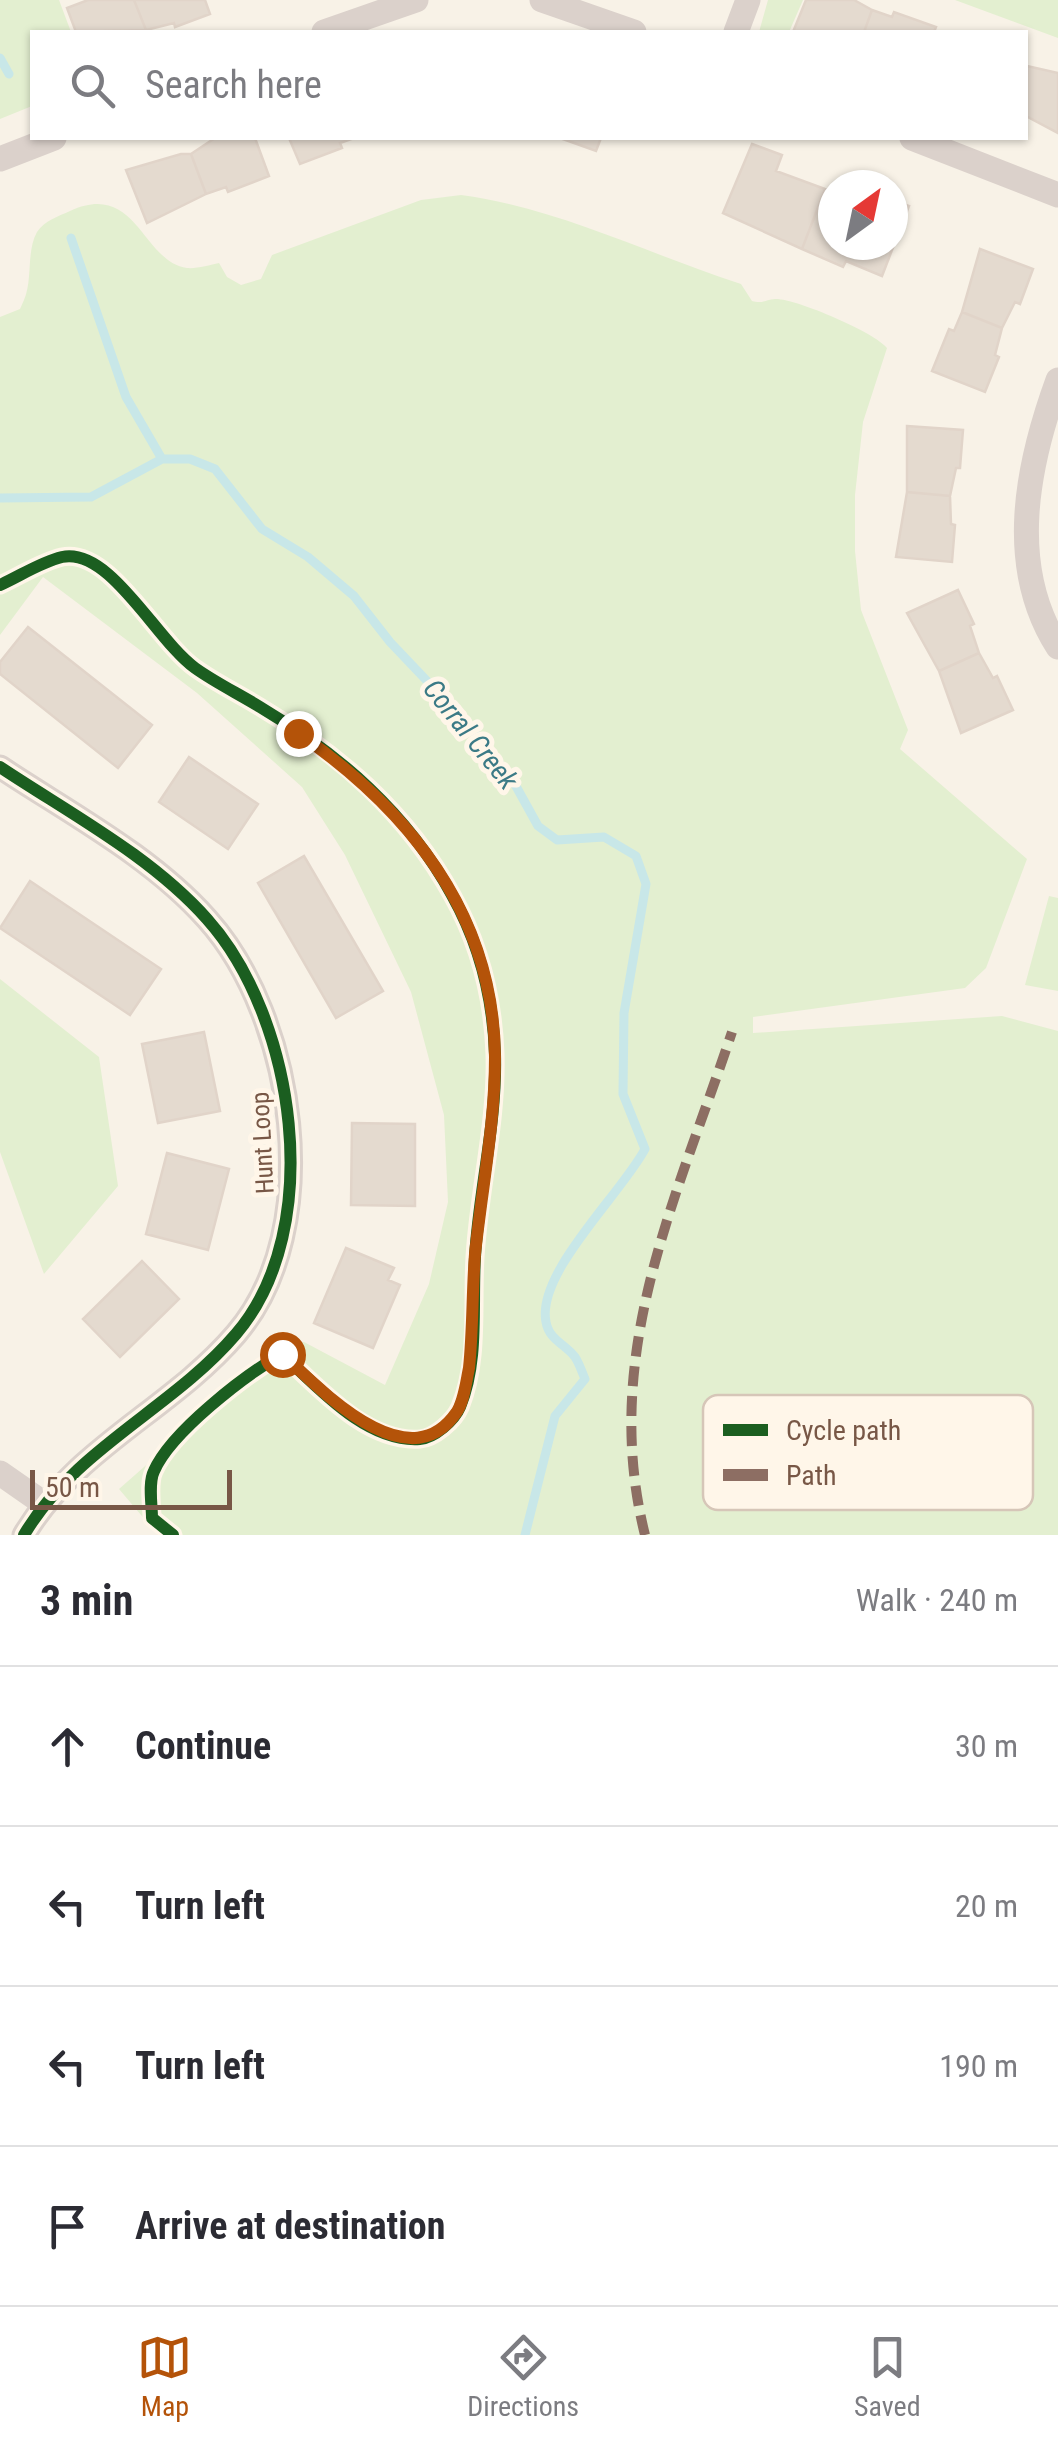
<!DOCTYPE html>
<html lang="en">
<head>
<meta charset="utf-8">
<style>
  :root { --surface:#fff; --page:#f2f2f3; --text:#2b2b33; --muted:#7c7c81; --line:#e1e1e2; --accent:#b45309 }
  body { margin:0; font-family:"Roboto Condensed",sans-serif; background:var(--page); color:var(--text) }
  .compass { position:absolute; left:818px; top:170px; width:90px; height:90px; border-radius:50%; background:var(--surface); box-shadow:0 2px 8px #0004; rotate:33deg }
  .scale { position:absolute; left:30px; bottom:25px; width:202px; box-sizing:border-box; padding-left:10px; border:5px solid #785746; border-top:0; font-size:28px; line-height:35px; white-space:nowrap; color:#785746; -webkit-text-stroke:8px #fff6e9; paint-order:stroke }
  .stop { position:absolute; width:30px; height:30px; margin:-22px; border:8px solid #b45309; border-radius:50%; background:#fff }
  .stop.end { background:#b45309; border-color:#fff; box-shadow:0 2px 10px #0008 }
  .list { margin:0; padding:0; list-style:none }
  h2 { display:flex; justify-content:space-between; align-items:center; height:130px; margin:0; padding:0 40px; font-size:42px }
  h2 small { font-size:32px; font-weight:400; color:var(--muted) }
  .list li { display:grid; grid-template-columns:65px 1fr auto; gap:30px; align-items:center; box-sizing:border-box; height:160px; padding:0 40px; border-top:2px solid var(--line) }
  .list b { display:block; font-size:38px; white-space:nowrap }
  .list em { font-size:32px; font-style:normal; color:var(--muted) }
  .icon { flex:none; width:55px; height:55px; fill:none; stroke:currentColor; stroke-width:2; stroke-linecap:round; stroke-linejoin:round }
  .map { position:relative; flex:none; width:1058px; height:1535px; overflow:hidden }
  .search { position:absolute; background:var(--surface); box-shadow:0 2px 8px #0004; left:30px; right:30px; top:30px; height:110px; display:flex; align-items:center; gap:25px; box-sizing:border-box; padding:0 35px; border-radius:0px; color:var(--muted); font-size:38px }
  .sheet { height:770px; background:var(--surface) }
  nav { display:flex; justify-content:space-around; align-items:center; box-sizing:border-box; height:140px; border-top:2px solid var(--line); background:var(--surface); font-size:28px; color:var(--muted) }
  nav a { display:grid; justify-items:center; gap:5px }
  nav .on { color:var(--accent) }
  .map>svg:first-child { display:block }
</style>
</head>
<body>
<div class="map">
<svg width="1058" height="1535" viewBox="0 0 1058 1535">
  <rect width="100%" height="100%" fill="#f8f2e7"/>
  <path fill="#e3efd0" d="M0 0H59L71 32H32V106L0 119Z
    M768 0H803L789 32H759Z
    M955 0H1058V38Z
    M461 195C558 208 648 254 741 284L752 301C762 304 765 300 775 299 795 298 876 333 887 348L863 422 855 495V551L861 610 908 730 900 749 1027 859 986 968 965 988 753 1017V1033L1002 1016 1058 1031V1535H158L119 1489 284 1344 304 1342 385 1385 429 1284 448 1202 444 1115 411 992 345 855 302 787 197 693 43 577 0 635V317L20 309 24 300C33 279 26 252 37 232 44 221 59 216 70 211 137 180 142 262 187 268 196 269 210 265 219 263L227 277 241 285 261 279 272 255 421 200Z
    M1049 896 1058 898V991L1025 985Z
    M0 979 99 1057 118 1186 44 1274 0 1152Z"/>
  <g fill="none" stroke-linecap="round" stroke-linejoin="round">
    <path stroke="#c8e7e8" stroke-width="9" d="M0 58 9 74
      M71 238 126 397 162 459H190L215 469 262 529 308 557 354 596 390 642 467 723 512 779 538 826 557 840 604 837 636 856 646 884 624 1013 623 1094 645 1149C622 1193 536 1273 546 1322 549 1340 565 1344 575 1357 579 1363 582 1372 585 1379L555 1416 525 1535
      M0 498 91 497 162 459"/>
  </g>
  <path fill="#e4dacf" stroke="#e1d4c9" stroke-width="2.5" d="M88 0H134L146 30 76 32 67 8Z
    M134 0H205L210 14 175 27 174 23 146 30Z
    M806 0H854L872 10 864 32H793Z
    M872 10 892 17 894 12 936 27 934 32H864Z
    M1027 66 1058 73V133L1026 116Z
    M215 138H255L269 176 228 192 226 187 206 194 191 154Z
    M289 138H354L340 143 342 148 300 164Z
    M560 138H601L596 151Z
    M752 144 782 155 776 171 825 189 802 249 723 213Z
    M181 154H191L206 194 147 223 126 170Z
    M825 189 833 193V245H893V200L909 206 882 276 846 261 843 267 802 249Z
    M980 249 1033 269 1020 304 1015 302 1002 328 962 312Z
    M962 312 1002 328 995 355 999 357 985 392 932 371 949 329 954 331Z
    M907 426 963 430 960 468H956L950 496 907 492Z
    M907 492 950 496 951 524 955 525 952 562 896 557Z
    M958 590 974 624 970 626 979 653 939 671 907 613Z
    M28 627 152 725 118 768 0 674V662Z
    M979 653 993 678 997 676 1013 710 961 733 939 671Z
    M189 757 258 804 228 849 159 802Z
    M304 856 383 991 336 1018 258 883Z
    M30 881 161 969 130 1015 0 928Z
    M204 1032 220 1111 158 1123 142 1044Z
    M352 1123 415 1124V1206L351 1205Z
    M167 1153 229 1169 208 1250 146 1234Z
    M346 1248 394 1268 388 1280 400 1285 373 1348 314 1323Z
    M142 1261 179 1299 120 1357 83 1319Z"/>
  <g fill="none" stroke-linecap="round" stroke-linejoin="round">
    <path stroke="#dbd1cb" stroke-width="25" d="M542 0 634 32
      M324 32 416 0
      M736 32 748 0
      M912 138 1058 195
      M0 159 54 138
      M1058 380C1027 465 1006 566 1058 647
      M0 767C69 813 151 856 207 919 295 1017 327 1228 236 1334 172 1409 75 1448 24 1535
      M0 1473 43 1503"/>
    <path stroke="#8d6e63" stroke-width="10" stroke-dasharray="20 10" stroke-linecap="butt" d="M645 1535C600 1355 676 1200 732 1032"/>
    <defs>
      <path id="cycleway" d="M0 585C20 576 41 562 62 557 110 547 156 640 195 668 216 683 239 694 260 707 340 755 407 813 452 895 479 943 493 999 495 1054 497 1123 479 1189 475 1257 472 1306 479 1361 460 1407 454 1421 434 1438 420 1439 366 1443 317 1386 282 1354 245 1375 171 1432 154 1471 148 1483 152 1504 152 1518L173 1535
        M0 767C69 813 151 856 207 919 295 1017 327 1228 236 1334 172 1409 75 1448 24 1535"/>
    </defs>
    <use href="#cycleway" stroke="#fff6e9" stroke-width="19"/>
    <use href="#cycleway" stroke="#1b5e20" stroke-width="12"/>
  </g>
  <g fill="none" stroke-linecap="round" stroke-linejoin="round">
    <path stroke="#b45309" stroke-width="12" d="M282 1354C321 1390 408 1482 456 1413 464 1402 466 1382 469 1368 473 1330 472 1292 475 1254 482 1188 495 1124 495 1057 494 915 409 810 298 733"/>
  </g>
  <g text-anchor="middle" stroke-width="10" stroke-linejoin="round" paint-order="stroke">
    <g font-size="25" fill="#785746" stroke="#fff6e9">
      <text transform="translate(262 1143) rotate(-93)" y="9">Hunt Loop</text>
    </g>
    <g font-size="28" font-style="italic" fill="#3b7a86" stroke="#fff6e9">
      <text transform="translate(471 734) rotate(51)" y="10">Corral Creek</text>
    </g>
  </g>
  <rect x="703" y="1395" width="330" height="115" rx="15" fill="#fff6e9" stroke="#d6c6b8" stroke-width="2.5"/>
  <rect x="723" y="1424" width="45" height="12" fill="#1b5e20"/>
  <rect x="723" y="1469" width="45" height="12" fill="#8d6e63"/>
  <g font-size="28" fill="#785746">
    <text x="786" y="1440">Cycle path</text>
    <text x="786" y="1485">Path</text>
  </g>
</svg>
<svg class="compass" viewBox="-18 -18 36 36"><path d="M0-13l5 13h-10z" fill="#e53935"/><path d="M0 13l5-13h-10z" fill="#7c7c81"/></svg>
<div class="scale">50 m</div>
<div class="stop" style="left:282px;top:1354px"></div>
<div class="stop end" style="left:298px;top:733px"></div>
<div class="search"><svg class="icon" aria-label="search" viewBox="0 0 24 24"><circle cx="10" cy="10" r="6"/><path d="M15 15l6 6"/></svg>Search here</div>
</div>
<section class="sheet">
<h2>3 min<small>Walk · 240 m</small></h2>
<ul class="list">
<li><svg class="icon" aria-label="ahead" viewBox="0 0 24 24"><path d="M12 20V5M6 11l6-6 6 6"/></svg><div><b>Continue</b></div><em>30 m</em></li>
<li><svg class="icon" aria-label="left" viewBox="0 0 24 24"><path d="M17 20v-9H6M10 6l-5 5 5 5"/></svg><div><b>Turn left</b></div><em>20 m</em></li>
<li><svg class="icon" aria-label="left" viewBox="0 0 24 24"><path d="M17 20v-9H6M10 6l-5 5 5 5"/></svg><div><b>Turn left</b></div><em>190 m</em></li>
<li><svg class="icon" aria-label="arrive" viewBox="0 0 24 24"><path d="M6 21V4h12l-3 4 3 4H6"/></svg><div><b>Arrive at destination</b></div></li>
</ul>
</section>
<nav>
<a class="on"><svg class="icon" aria-label="map" viewBox="0 0 24 24"><path d="M3 6l6-2 6 2 6-2v14l-6 2-6-2-6 2zM9 4v14M15 6v14"/></svg>Map</a>
<a><svg class="icon" aria-label="directions" viewBox="0 0 24 24"><path d="M12 3l9 9-9 9-9-9zM9 14v-3h6M13 9l2 2-2 2"/></svg>Directions</a>
<a><svg class="icon" aria-label="saved" viewBox="0 0 24 24"><path d="M7 4h10v16l-5-4-5 4z"/></svg>Saved</a>
</nav>
</body>
</html>
